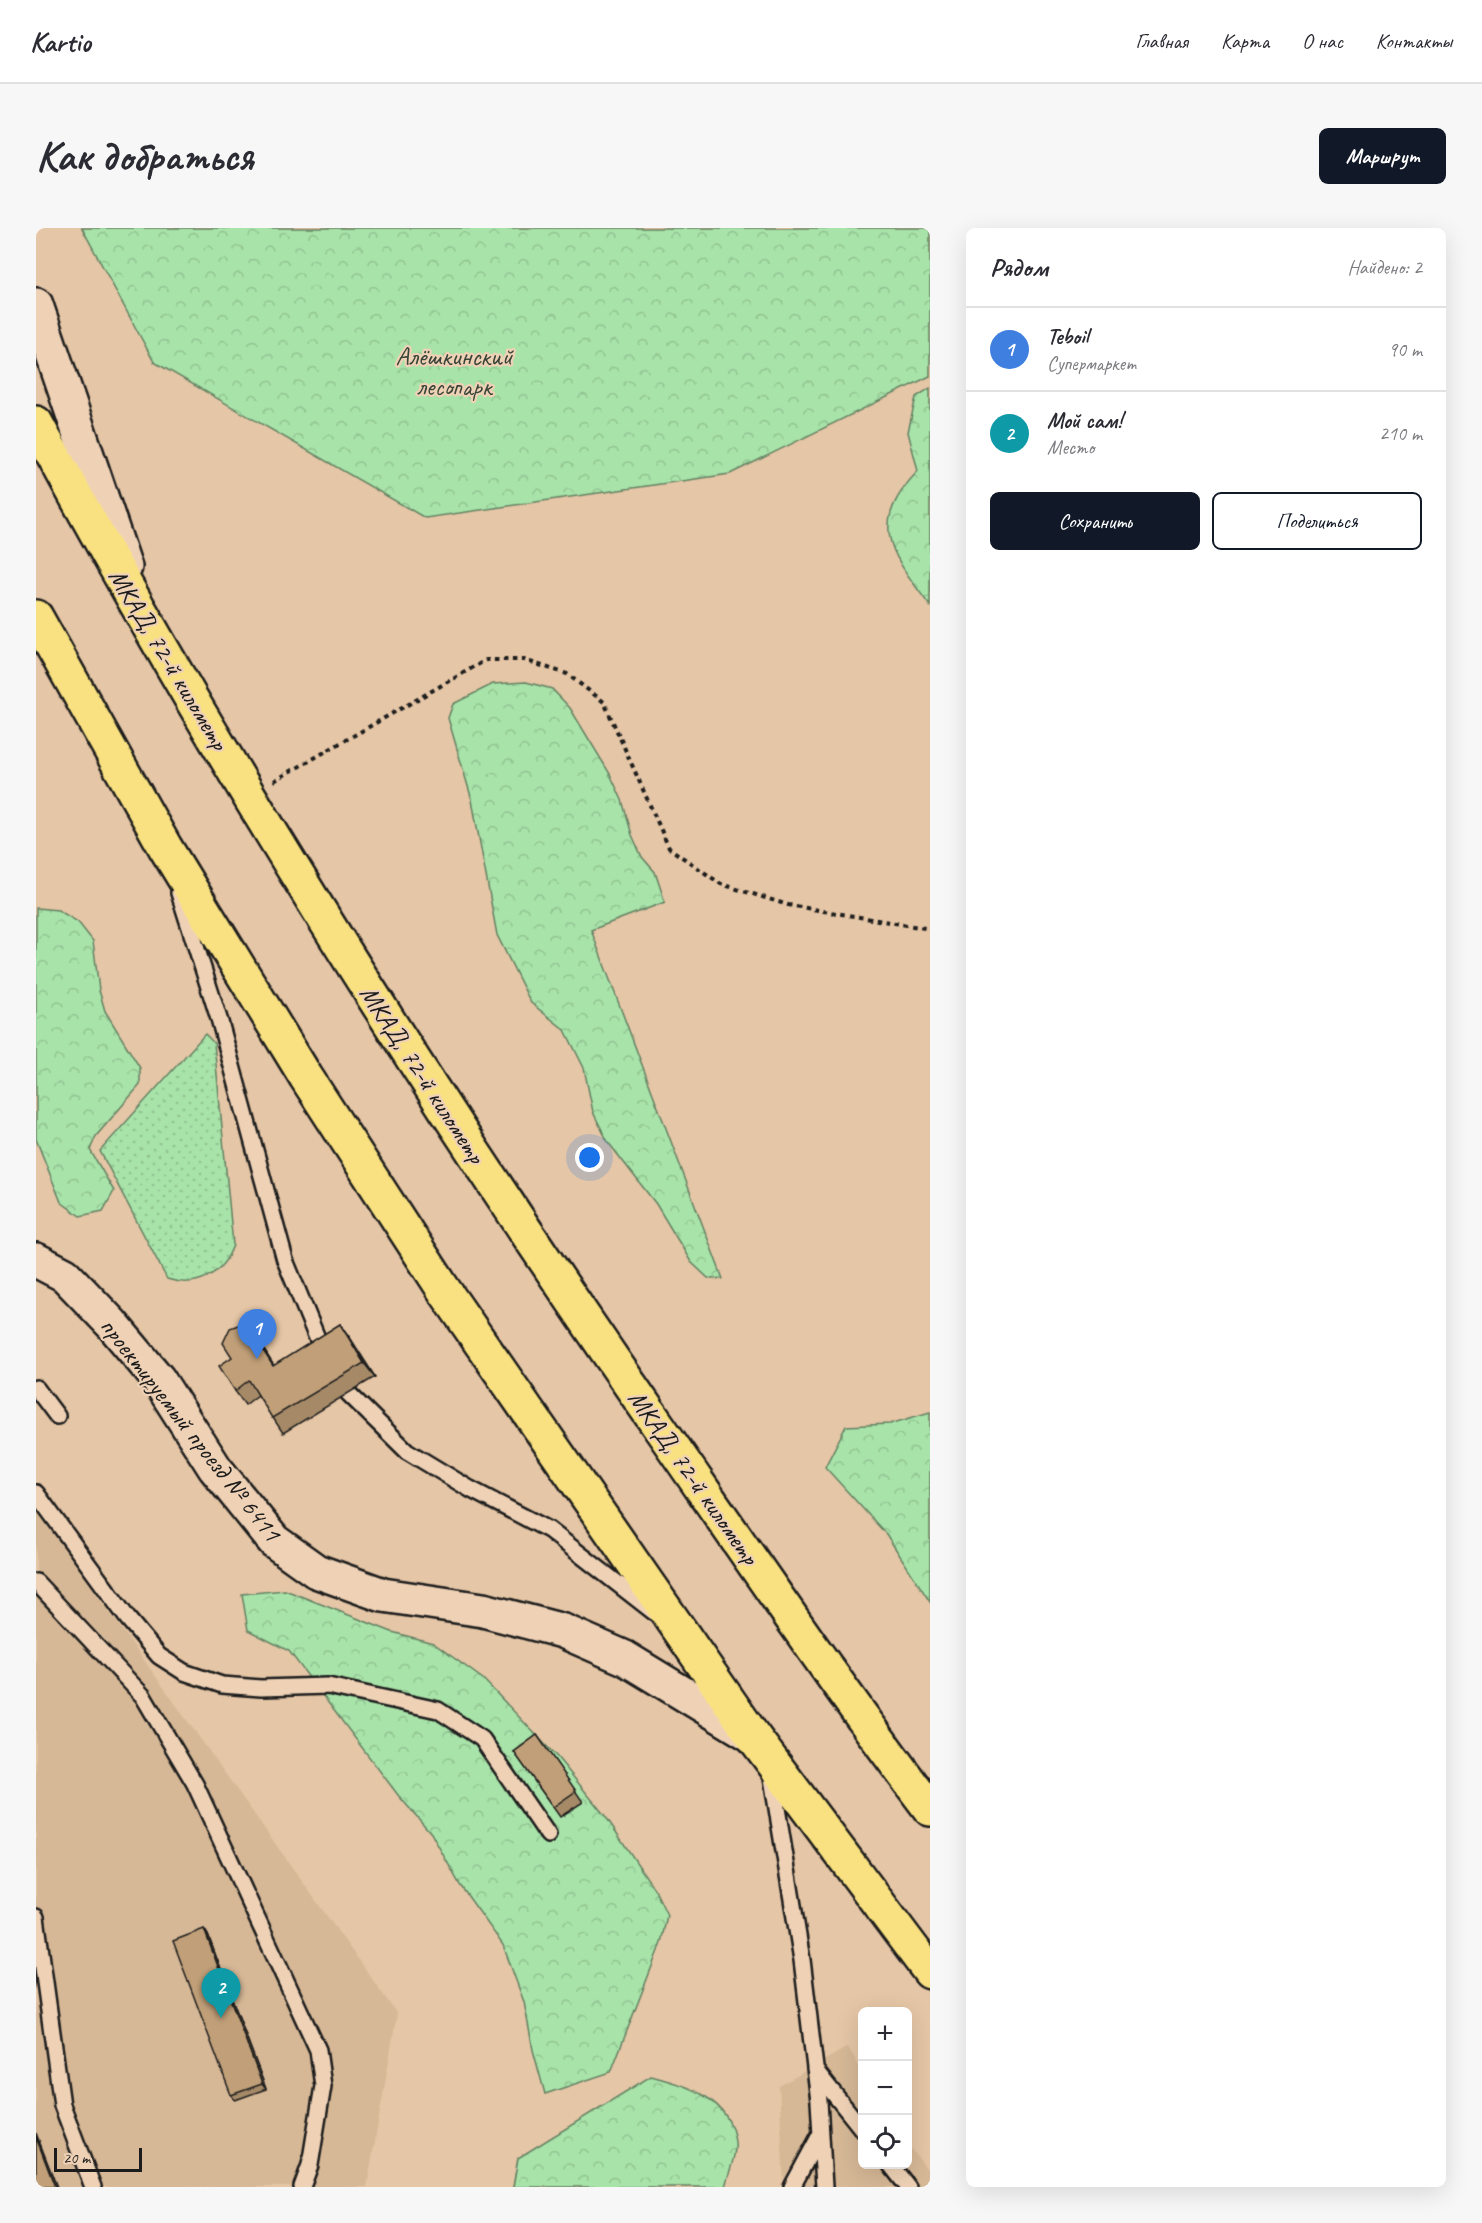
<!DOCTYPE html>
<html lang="ru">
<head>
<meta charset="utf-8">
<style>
  :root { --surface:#fff; --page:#f7f7f7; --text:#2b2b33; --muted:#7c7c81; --line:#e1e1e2; --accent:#111827 }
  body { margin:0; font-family:Caveat,sans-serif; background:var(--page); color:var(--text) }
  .controls { position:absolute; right:18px; bottom:18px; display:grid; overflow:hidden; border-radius:9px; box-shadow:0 6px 24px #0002 }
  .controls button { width:54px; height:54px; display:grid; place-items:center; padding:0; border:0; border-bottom:2px solid var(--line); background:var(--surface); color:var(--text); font:30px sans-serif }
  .scale { position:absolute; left:18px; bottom:15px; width:88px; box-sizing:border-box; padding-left:6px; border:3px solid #1c1c1c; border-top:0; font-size:16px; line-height:21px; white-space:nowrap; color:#1c1c1c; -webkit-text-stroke:4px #efd2b6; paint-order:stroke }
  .you { position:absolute; left:554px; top:930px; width:21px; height:21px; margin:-15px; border:4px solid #fff; border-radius:50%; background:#1a73e8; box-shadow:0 0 0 9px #1a73e833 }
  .badge { display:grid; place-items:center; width:39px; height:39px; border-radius:50%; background:var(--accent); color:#fff; font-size:20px; font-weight:700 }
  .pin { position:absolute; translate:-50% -50px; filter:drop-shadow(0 2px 3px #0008) }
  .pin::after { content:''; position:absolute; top:32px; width:21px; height:18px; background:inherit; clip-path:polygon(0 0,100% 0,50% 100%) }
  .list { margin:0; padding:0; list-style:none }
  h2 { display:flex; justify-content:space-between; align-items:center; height:78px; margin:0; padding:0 24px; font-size:26px }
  h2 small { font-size:20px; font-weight:400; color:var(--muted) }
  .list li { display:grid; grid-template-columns:39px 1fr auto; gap:18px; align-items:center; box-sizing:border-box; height:84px; padding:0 24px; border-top:2px solid var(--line) }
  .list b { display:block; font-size:22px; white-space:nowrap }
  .list p { margin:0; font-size:20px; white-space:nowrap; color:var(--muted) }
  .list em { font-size:20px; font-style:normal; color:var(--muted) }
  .actions { display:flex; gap:12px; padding:18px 24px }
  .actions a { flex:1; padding:14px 0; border:2px solid var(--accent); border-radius:9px; text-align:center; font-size:21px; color:var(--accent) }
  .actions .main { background:var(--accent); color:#fff }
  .icon { flex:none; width:33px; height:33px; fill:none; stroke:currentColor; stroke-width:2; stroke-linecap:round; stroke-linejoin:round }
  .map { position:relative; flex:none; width:894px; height:1959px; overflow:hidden; border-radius:9px }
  header { display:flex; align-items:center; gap:36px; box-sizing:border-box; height:84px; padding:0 30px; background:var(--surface); border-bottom:2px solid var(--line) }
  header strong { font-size:28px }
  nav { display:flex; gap:33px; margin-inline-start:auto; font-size:21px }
  .intro { display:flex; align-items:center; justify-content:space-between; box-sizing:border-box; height:144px; padding:0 36px }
  h1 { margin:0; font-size:42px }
  .button { padding:15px 27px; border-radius:9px; background:var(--accent); color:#fff; font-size:21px; font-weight:700 }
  main { display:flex; gap:36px; padding:0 36px }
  aside { flex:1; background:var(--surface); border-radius:9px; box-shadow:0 6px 24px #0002 }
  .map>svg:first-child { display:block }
</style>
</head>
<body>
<header>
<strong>Kartio</strong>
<nav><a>Главная</a><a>Карта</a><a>О нас</a><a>Контакты</a></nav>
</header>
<div class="intro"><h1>Как добраться</h1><a class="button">Маршрут</a></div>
<main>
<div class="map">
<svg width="894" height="1959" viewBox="0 0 894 1959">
  <defs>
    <pattern id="grass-dots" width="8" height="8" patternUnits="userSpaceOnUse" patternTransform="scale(1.5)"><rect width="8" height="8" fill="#a8e3a9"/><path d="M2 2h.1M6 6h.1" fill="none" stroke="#90c291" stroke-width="1.8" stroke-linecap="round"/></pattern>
    <pattern id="forest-crowns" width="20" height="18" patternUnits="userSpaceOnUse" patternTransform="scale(1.5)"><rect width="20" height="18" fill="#a8e3a9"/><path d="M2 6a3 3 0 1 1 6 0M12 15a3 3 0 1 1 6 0" fill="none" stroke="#90c291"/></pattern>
  </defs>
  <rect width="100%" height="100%" fill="#e5c6a6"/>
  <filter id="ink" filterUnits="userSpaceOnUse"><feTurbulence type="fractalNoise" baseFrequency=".0167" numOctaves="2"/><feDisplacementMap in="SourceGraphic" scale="12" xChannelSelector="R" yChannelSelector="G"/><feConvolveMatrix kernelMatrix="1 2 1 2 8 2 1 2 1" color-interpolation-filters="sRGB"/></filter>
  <g filter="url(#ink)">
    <path fill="#d6b896" d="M0 1281 361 1786 331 1959H0Z
      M812 1819 826 1843V1936H872V1917L894 1945V1959H748L743 1858Z"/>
    <path fill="url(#grass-dots)" stroke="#628062" stroke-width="1.5" d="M169 806 178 815 197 1017C187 1046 161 1061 131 1051L64 923Z"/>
    <path fill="url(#forest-crowns)" stroke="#628062" stroke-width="1.5" d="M46 0H894V148L694 246 389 290 118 134Z
      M894 160V378C856 326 830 298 882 243L872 204 880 169Z
      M490 454 516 461 534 480 574 546 586 572 596 607 606 629 619 644 629 674 555 702 687 1051 672 1050 655 1034 620 976 572 914 557 884 548 840 529 802 495 775 461 707 436 572 412 490 417 476 457 456Z
      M0 680 22 682 42 694 57 713 63 762 69 783 104 840V857L60 908 54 922 78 963 67 983 44 988 25 974 0 911Z
      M894 1184V1374L850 1306 789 1239 810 1198 854 1196Z
      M249 1362 356 1404 397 1415 447 1451 521 1529 570 1589 619 1662 631 1687 625 1715 575 1844 509 1866 497 1822 488 1774 467 1717 424 1657 395 1605 362 1567 253 1423 212 1402 206 1366Z
      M615 1848C652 1858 694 1870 699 1914 701 1927 692 1946 689 1959H477L482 1930Z"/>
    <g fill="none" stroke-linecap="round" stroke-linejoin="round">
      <defs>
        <path id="service" d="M143 665 184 794 249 1032 288 1127
          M0 1160 21 1188
          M312 1165 371 1223 434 1261 513 1302 618 1384
          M0 1265 92 1391 123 1428 148 1444 186 1457 225 1460 292 1458 402 1482 446 1511 512 1607
          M0 1354 107 1468 159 1556 282 1822 287 1858 274 1937 266 1959
          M735 1544 766 1732 783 1873 788 1959
          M0 1689 26 1877 57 1959
          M779 1842 826 1901
          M854 1936 872 1959
          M756 1959 784 1907"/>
        <path id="tertiary" d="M0 1032 29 1047 76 1096 122 1151 179 1240 238 1313 280 1343 347 1367 447 1382 527 1403 589 1430 717 1508"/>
        <path id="secondary" d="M0 77 89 339"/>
        <path id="trunk" d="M0 195C190 548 406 887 635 1216 720 1339 804 1462 894 1581
          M0 389 129 619 270 849 408 1062 717 1508 894 1744"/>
      </defs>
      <use href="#service" stroke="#1c1c1c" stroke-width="20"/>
      <use href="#tertiary" stroke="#1c1c1c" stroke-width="38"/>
      <use href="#secondary" stroke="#1c1c1c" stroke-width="38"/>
      <use href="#trunk" stroke="#1c1c1c" stroke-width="38"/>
      <path stroke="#1c1c1c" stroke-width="4" stroke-dasharray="4.5 4.5" stroke-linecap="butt" d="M238 553 450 432H488L531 446 568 474 633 620 685 656 752 677 894 701"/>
      <use href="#service" stroke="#efd2b6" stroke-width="15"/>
      <use href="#tertiary" stroke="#efd2b6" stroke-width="33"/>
      <use href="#secondary" stroke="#efd2b6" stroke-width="33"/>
      <use href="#trunk" stroke="#f9e181" stroke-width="33"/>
    </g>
    <path fill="#a68a68" stroke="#1c1c1c" stroke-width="1.5" d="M304 1096 339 1149 247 1205 222 1167 209 1177 199 1163 223 1114 238 1138Z
      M501 1507 547 1574 524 1589 478 1524Z
      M168 1701 172 1707 230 1861 199 1872 195 1867Z"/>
    <path fill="#877055" stroke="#1c1c1c" stroke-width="1.5" d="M304 1096 315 1111 339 1149 328 1135Z
      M212 1099 223 1114 247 1153 237 1138Z
      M168 1701 172 1707 230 1861 226 1856Z
      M0 1905 21 1959H19L0 1909Z"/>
    <path fill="#c1a079" stroke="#1c1c1c" stroke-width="1.5" d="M304 1096 328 1135 236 1190 213 1152 199 1163 183 1138 196 1129 187 1115 194 1100 202 1097 212 1099 237 1138Z
      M501 1507 540 1563 517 1579 478 1524Z
      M168 1701 226 1856 195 1867 137 1713Z
      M0 1909 19 1959H0Z"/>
  </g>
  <g text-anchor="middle" stroke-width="4.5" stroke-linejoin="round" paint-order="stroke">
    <g font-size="26" fill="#384438" stroke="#efd2b6">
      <text x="418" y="137">Алёшкинский<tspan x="418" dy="30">лесопарк</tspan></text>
    </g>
    <g font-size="26" fill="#1c1c1c" stroke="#efd2b6">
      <text transform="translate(133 431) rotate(59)" y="9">МКАД, 72-й километр</text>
      <text transform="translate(387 846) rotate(57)" y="9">МКАД, 72-й километр</text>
      <text transform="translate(155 1201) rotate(52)" y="9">проектируемый проезд № 6411</text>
      <text transform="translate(658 1249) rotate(55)" y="9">МКАД, 72-й километр</text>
    </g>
  </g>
</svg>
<div class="controls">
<button>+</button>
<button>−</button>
<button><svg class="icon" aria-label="locate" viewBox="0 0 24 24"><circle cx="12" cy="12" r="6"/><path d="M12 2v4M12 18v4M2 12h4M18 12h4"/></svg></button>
</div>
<div class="scale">20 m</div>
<div class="you"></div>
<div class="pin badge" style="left:221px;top:1131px;background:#3f7fe0">1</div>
<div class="pin badge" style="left:185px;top:1790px;background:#0f9aa8">2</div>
</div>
<aside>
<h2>Рядом<small>Найдено: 2</small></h2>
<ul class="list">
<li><span class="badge" style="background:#3f7fe0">1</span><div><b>Teboil</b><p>Супермаркет</p></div><em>90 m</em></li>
<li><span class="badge" style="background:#0f9aa8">2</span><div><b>Мой сам!</b><p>Место</p></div><em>210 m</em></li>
</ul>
<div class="actions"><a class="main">Сохранить</a><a>Поделиться</a></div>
</aside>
</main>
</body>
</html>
